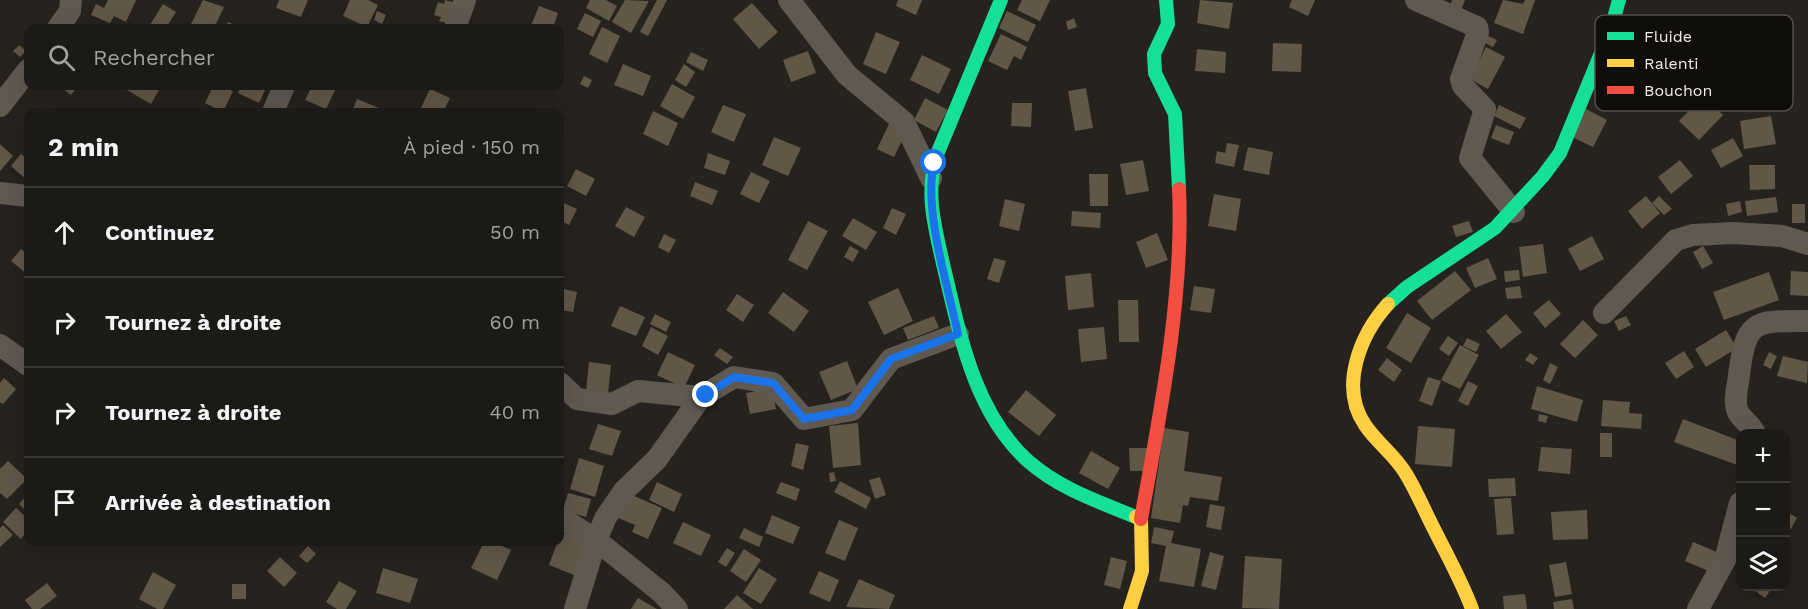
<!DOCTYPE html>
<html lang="fr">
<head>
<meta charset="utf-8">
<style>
  :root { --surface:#1c1a16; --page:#25231f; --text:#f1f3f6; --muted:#a0a1a1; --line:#3a3835 }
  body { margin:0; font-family:"Work Sans",sans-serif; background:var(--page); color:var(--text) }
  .controls { position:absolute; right:18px; bottom:18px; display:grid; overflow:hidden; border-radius:12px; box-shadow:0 6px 24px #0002 }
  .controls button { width:54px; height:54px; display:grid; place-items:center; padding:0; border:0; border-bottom:2px solid var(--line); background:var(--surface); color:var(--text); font:30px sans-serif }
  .stop { position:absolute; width:18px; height:18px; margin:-14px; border:4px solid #1a73e8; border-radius:50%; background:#fff }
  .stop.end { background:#1a73e8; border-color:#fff; box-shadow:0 2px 6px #0008 }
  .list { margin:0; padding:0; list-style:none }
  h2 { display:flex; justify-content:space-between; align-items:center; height:78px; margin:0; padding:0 24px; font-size:26px }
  h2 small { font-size:20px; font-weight:400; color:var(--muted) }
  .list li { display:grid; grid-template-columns:39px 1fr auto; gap:18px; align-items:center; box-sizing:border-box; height:90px; padding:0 24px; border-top:2px solid var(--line) }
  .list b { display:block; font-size:22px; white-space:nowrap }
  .list em { font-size:20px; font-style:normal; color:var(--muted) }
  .icon { flex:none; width:33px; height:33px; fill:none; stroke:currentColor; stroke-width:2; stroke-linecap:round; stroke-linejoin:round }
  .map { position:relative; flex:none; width:1808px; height:609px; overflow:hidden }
  .search { position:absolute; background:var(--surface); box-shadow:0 6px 24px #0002; left:24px; top:24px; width:540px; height:66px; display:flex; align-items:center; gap:15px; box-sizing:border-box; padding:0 21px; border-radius:12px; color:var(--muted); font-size:22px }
  .panel { position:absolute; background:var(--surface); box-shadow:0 6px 24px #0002; left:24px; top:108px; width:540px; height:438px; border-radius:12px }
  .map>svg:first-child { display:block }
</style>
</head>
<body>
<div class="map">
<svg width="1808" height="609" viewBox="0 0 1808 609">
  <rect width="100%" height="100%" fill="#26231e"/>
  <path fill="#615747" d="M108 0H136L126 22 114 16 110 23 91 15 96 4 104 8Z
    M203 0 224 7 214 28H189Z
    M279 0H308L301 17 276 8Z
    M350 0H368L378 5 367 27 343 16Z
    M445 0 453 2 447 23 439 21 441 17 434 15 438 2 444 4Z
    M590 0H606L617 6 609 21 586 8Z
    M625 0 649 1 631 33 612 22Z
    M657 0H667L648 36 640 32Z
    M898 0H922L916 15 896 6Z
    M1022 0H1050L1040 21 1017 10Z
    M1200 0 1233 3 1229 29 1197 23Z
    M1292 0H1315L1308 16 1289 7Z
    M1452 0H1465L1460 13 1449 9Z
    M1503 0 1523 4 1525 0H1535L1523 34 1494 23Z
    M752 3 778 32 759 49 733 19Z
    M163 4 176 12 166 28H148Z
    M539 6 558 13 553 28H530Z
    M377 11 386 15 382 24 374 20Z
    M1007 11 1036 25 1028 42 999 28Z
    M585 13 601 21 593 37 577 29Z
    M1074 18 1077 27 1068 30 1066 22Z
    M228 22 243 28H225Z
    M602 27 620 36 607 63 589 54Z
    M876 32 900 42 886 74 863 64Z
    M1001 34 1027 47 1021 60 1014 56 1007 70 988 61Z
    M1484 34 1497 40 1493 47 1481 41Z
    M1273 43 1302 44 1301 72 1272 71Z
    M19 45 26 51 20 57 13 51Z
    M1486 47 1505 57 1488 89 1470 79Z
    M1197 49 1226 52 1225 73 1195 71Z
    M808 51 816 73 791 82 783 60Z
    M691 52 708 60 703 71 686 62Z
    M922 55 951 69 939 94 910 80Z
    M623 64 651 76 643 96 614 85Z
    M684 64 695 72 686 87 675 80Z
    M1604 74 1621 92 1609 102 1593 84Z
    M584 76 592 80 588 88 580 84Z
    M672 84 695 97 683 119 660 106Z
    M59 86H78L71 95Z
    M120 86H152L159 90 151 104Z
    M213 86H221L233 91 223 112 205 103Z
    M241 86H262L266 88 259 103 238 93Z
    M312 86H337L326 109 305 100Z
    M1086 88 1093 128 1075 131 1068 91Z
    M430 89 450 98 443 112H419Z
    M1703 96 1723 115 1699 140 1679 121Z
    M925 98 948 110 936 132 914 120Z
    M357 99 379 108 378 112H352Z
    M1012 103H1032L1031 127 1011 126Z
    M723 105 746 114 734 142 711 132Z
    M1499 105 1526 118 1520 129 1494 116Z
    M1586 109 1607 120 1593 147 1572 137Z
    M653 111 678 123 668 146 643 134Z
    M1771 116 1776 144 1744 149 1740 121Z
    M890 122 907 130 894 157 877 149Z
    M1496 125 1514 132 1509 145 1491 138Z
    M774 137 801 148 788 176 762 165Z
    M1733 138 1743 156 1721 168 1711 150Z
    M1227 143 1239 145 1234 167 1215 163 1217 151 1225 153Z
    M0 144 13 156 0 171Z
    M1248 147 1273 152 1269 175 1243 170Z
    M708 153 730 161 725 175 704 168Z
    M21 154 28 160V181L11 166Z
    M1143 160 1149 191 1126 195 1120 164Z
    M1680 160 1693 176 1671 194 1658 177Z
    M1749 165H1775V189L1750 190Z
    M576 169 595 179 586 196 567 186Z
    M751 172 770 181 759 203 740 194Z
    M1089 174H1108V206H1090Z
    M695 182 718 191 712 205 690 196Z
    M1214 194 1241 199 1236 231 1208 226Z
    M1646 196 1660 213 1642 229 1628 211Z
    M1659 196 1672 209 1664 215 1652 203Z
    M1776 197 1778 212 1747 216 1745 201Z
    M1005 199 1025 204 1019 231 999 226Z
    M1740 201 1742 212 1728 216 1726 204Z
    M561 202 577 209 569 225 560 220Z
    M1792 204H1805V223H1792Z
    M626 207 645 217 634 237 615 226Z
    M892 208 906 214 896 235 883 228Z
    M1072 211 1101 213 1100 228 1071 226Z
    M853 218 877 232 866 250 842 236Z
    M808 221 828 231 807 270 788 260Z
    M1469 221 1473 232 1456 237 1452 226Z
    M1157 233 1168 260 1146 268 1136 242Z
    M664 234 676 240 669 253 658 247Z
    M1592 236 1604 259 1580 271 1568 249Z
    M1543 244 1547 273 1523 277 1519 247Z
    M850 246 859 251 853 262 844 257Z
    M1703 246 1713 263 1702 269 1693 252Z
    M21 249 28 255V275L11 261Z
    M994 258 1006 261 999 283 987 279Z
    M1488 258 1497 279 1475 288 1466 268Z
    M1519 270 1520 280 1505 282 1504 271Z
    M1455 271 1471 290 1432 320 1417 301Z
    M1791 271 1808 272V296L1790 295Z
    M1769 272 1779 300 1724 320 1713 292Z
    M1091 273 1094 307 1068 310 1065 276Z
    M1194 286 1215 289 1211 313 1190 310Z
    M1520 286 1522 298 1507 299 1505 288Z
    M560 288 577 292 573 312 560 310Z
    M898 288 913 321 884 335 868 302Z
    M783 292 809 311 794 332 768 313Z
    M737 294 754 305 743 322 726 310Z
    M1118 300H1138L1139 342H1119Z
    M1549 300 1561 314 1545 328 1533 313Z
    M620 306 645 317 636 336 611 326Z
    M1407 313 1431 328 1411 363 1386 348Z
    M655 314 671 322 666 332 650 324Z
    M1506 314 1522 332 1501 349 1486 331Z
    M934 316 939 328 908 340 903 328Z
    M1626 316 1631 325 1619 331 1614 321Z
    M1583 320 1598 335 1575 358 1560 344Z
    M651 327 668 336 658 355 642 346Z
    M1104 327 1107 359 1081 362 1078 329Z
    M1726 330 1737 348 1706 367 1695 349Z
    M1448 336 1458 343 1449 356 1439 349Z
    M1467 338 1480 344 1476 352 1463 346Z
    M1460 345 1479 355 1460 389 1441 380Z
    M720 348 733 357 727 364 714 355Z
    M1684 351 1694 367 1676 379 1665 363Z
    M668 352 695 365 684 388 657 375Z
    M1769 352 1777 356 1771 369 1763 365Z
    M1530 353 1538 358 1533 365 1525 360Z
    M1783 356 1808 362 1807 383 1777 376Z
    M1387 358 1402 370 1394 382 1378 370Z
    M847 361 858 389 831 400 819 372Z
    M589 362 611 365 608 394 586 391Z
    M1550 363 1558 367 1550 384 1543 380Z
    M1428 377 1441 381 1432 406 1419 401Z
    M4 378 16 389 3 404 0 402V383Z
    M1468 381 1478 386 1468 406 1458 401Z
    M1537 386 1583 400 1577 422 1531 409Z
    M772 388 776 409 750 414 746 393Z
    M1026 390 1056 415 1039 436 1008 412Z
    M1603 400 1630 402 1629 413 1642 414 1641 429 1601 426Z
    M1539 414 1548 416 1546 423 1538 421Z
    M1683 419 1740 441V466L1674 442Z
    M858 423 861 465 833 468 829 426Z
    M598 424 621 431 612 456 589 449Z
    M1418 426 1455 429 1452 467 1415 464Z
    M1164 428 1189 432 1184 471 1222 477 1218 501 1190 497 1188 506 1183 505 1180 523 1151 518Z
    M1600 433H1612V457H1600Z
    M796 443 809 446 803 470 791 466Z
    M1541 447 1572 449 1570 474 1538 471Z
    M1129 448H1147V471H1130Z
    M1091 451 1120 468 1108 489 1079 473Z
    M579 458 604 466 595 497 570 489Z
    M8 461 27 479 7 499 0 493V469Z
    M834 472 836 481 830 482 829 473Z
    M880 477 886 495 875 499 869 480Z
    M1515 478 1516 496 1489 497 1488 479Z
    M840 481 871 498 866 509 834 492Z
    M657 482 682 494 674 512 649 500Z
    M781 482 800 489 796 501 776 493Z
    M568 493 591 499 586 517 563 510Z
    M627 493 662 508 648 539 632 532 635 525 616 517Z
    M28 494V513L19 504Z
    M1511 498 1514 534 1497 535 1494 499Z
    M1210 504 1225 507 1221 530 1206 527Z
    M16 508 28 519V530L21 539 3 522Z
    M1587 510 1588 539 1553 540 1551 512Z
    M1786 511 1797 518 1786 537Z
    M772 515 800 527 793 544 765 533Z
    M839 520 858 528 845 561 825 553Z
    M683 522 711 535 701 556 673 543Z
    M3 525 13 535 0 547V528Z
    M1154 527 1174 531 1171 543 1201 549 1194 587 1159 581 1166 546 1151 543Z
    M744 528 763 537 759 547 739 538Z
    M561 532 587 542 574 575 549 565Z
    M484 542H492L511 550 497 580 471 568Z
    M1693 542 1719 553 1711 572 1685 561Z
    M308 546 316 554 307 563 299 556Z
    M727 548 735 553 726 567 718 562Z
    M744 549 761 560 746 582 730 571Z
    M1210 552 1224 556 1216 590 1201 586Z
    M1245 556 1282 559 1279 609 1242 608Z
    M280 557 297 573 284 587 267 571Z
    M1111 557 1127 561 1120 589 1104 585Z
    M1566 562 1572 594 1555 597 1549 565Z
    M383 568 418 579 410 603 376 593Z
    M759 568 777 579 761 604 743 593Z
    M819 571 839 580 830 602 809 593Z
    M153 572 176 585 163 609H157L139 599Z
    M859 579 895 595 889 609 846 607Z
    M339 581 357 591 346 609H337L326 602Z
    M47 583 57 596 40 609H32L25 600Z
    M232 584H246V599H232Z
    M1749 586H1773L1765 598Z
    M1525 594 1527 609H1504L1503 596Z
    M737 595 753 609H724Z
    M638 598 657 609H631Z
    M1572 599 1574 609H1554L1553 602Z"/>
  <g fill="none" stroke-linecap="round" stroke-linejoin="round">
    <path stroke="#5f5950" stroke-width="22" d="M789 0 847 75 904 122 931 178
      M1416 0 1477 27 1478 32 1461 79 1463 86 1485 109 1470 158 1514 212
      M58 28 70 11 71 0
      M455 28 465 0
      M0 106 28 70
      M273 112 284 86
      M0 193 28 196
      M1604 313 1676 240 1693 235 1733 233 1782 236 1808 244
      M0 345 28 365
      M560 383 577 399 612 404 638 391 701 397 734 377 773 383 804 419 852 410 891 359 958 334
      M1755 434C1752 425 1742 420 1738 412 1733 401 1738 386 1739 375 1746 319 1754 321 1808 321
      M560 517 596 540 662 593 677 609
      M575 609 596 540 606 517 624 491 657 459 701 397
      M1698 609 1725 560 1740 503"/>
    <path stroke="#16e098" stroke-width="14" d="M1001 0 938 152C924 191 935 228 944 268 960 335 974 412 1028 461 1060 489 1097 501 1136 517
      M1166 0 1168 24 1154 54 1155 73 1175 114 1179 189
      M1388 304 1407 287 1495 228 1543 176 1560 153 1611 29 1619 0"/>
    <path stroke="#ffcf43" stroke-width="14" d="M1388 304C1360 335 1339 387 1365 425 1377 443 1395 455 1406 474 1417 492 1425 512 1435 531 1448 557 1462 582 1472 609
      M1130 609 1142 571 1141 519 1136 517"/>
    <path stroke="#f24e42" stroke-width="14" d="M1141 519C1160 415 1184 295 1179 189"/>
  </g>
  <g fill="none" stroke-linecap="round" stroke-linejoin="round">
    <path stroke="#1a73e8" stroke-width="8" d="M706 395 734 377 773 383 804 419 852 410 891 359 958 334C948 286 923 209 934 163"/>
  </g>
  <rect x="1595" y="15" width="198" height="96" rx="9" fill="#100e0a" stroke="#53504c" stroke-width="1.5"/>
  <rect x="1607" y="32" width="27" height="8" fill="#16e098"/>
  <rect x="1607" y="59" width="27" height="8" fill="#ffcf43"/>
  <rect x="1607" y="86" width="27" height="8" fill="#f24e42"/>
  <g font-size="16" fill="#f0ebe5">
    <text x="1644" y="42">Fluide</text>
    <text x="1644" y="69">Ralenti</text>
    <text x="1644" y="96">Bouchon</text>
  </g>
</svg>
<div class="controls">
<button>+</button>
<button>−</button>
<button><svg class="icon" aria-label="layers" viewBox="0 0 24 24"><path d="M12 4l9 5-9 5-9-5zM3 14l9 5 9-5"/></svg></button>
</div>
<div class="stop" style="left:934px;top:163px"></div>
<div class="stop end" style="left:706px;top:395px"></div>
<div class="search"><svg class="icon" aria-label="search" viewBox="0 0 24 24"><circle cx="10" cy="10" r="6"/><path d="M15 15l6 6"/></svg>Rechercher</div>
<section class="panel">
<h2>2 min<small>À pied · 150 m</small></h2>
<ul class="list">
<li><svg class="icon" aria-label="ahead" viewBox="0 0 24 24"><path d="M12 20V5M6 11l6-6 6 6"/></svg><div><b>Continuez</b></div><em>50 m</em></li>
<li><svg class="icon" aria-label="right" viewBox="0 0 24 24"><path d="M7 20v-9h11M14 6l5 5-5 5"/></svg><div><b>Tournez à droite</b></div><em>60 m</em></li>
<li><svg class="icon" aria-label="right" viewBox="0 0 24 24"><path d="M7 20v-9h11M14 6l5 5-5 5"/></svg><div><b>Tournez à droite</b></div><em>40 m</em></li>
<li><svg class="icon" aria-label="arrive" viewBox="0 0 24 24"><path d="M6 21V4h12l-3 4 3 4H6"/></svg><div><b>Arrivée à destination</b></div></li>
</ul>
</section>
</div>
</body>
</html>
